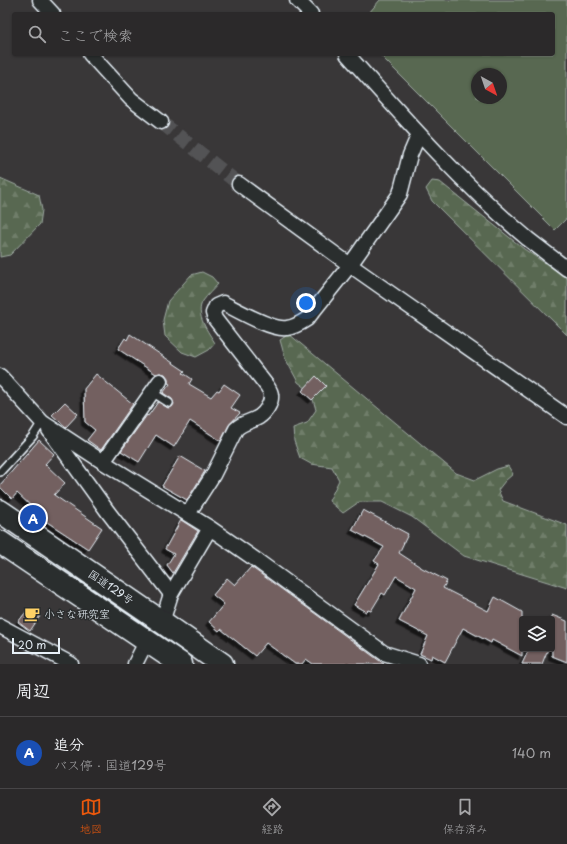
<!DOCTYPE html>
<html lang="ja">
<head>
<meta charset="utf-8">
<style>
  :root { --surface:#2b292a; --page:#333132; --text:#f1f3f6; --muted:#a6a6a8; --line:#474547; --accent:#ea580c }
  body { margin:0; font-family:"Playpen Sans","Klee One",sans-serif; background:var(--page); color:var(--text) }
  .controls { position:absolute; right:12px; bottom:12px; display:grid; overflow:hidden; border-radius:4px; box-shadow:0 1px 3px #0004 }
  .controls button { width:36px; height:36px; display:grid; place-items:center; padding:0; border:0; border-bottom:1px solid var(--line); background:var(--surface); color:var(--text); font:20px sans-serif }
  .compass { position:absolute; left:471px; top:68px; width:36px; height:36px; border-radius:50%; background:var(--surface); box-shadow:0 1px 3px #0004; rotate:140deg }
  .scale { position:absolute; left:12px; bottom:10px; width:48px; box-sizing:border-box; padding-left:4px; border:2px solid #e8f1f8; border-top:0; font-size:11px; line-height:14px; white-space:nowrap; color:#e8f1f8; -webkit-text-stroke:3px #2a2d2e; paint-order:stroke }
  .you { position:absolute; left:306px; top:303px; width:14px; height:14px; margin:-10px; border:3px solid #fff; border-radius:50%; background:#1a73e8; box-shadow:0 0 0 6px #1a73e833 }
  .badge { display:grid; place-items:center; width:26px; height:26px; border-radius:50%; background:var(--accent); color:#fff; font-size:13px; font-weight:700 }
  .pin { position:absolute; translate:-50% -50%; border:2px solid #fff; box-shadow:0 1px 4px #0006 }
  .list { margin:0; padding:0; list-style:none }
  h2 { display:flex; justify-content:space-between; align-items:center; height:52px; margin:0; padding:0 16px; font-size:17px }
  h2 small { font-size:13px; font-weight:400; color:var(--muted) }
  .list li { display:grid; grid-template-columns:26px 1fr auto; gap:12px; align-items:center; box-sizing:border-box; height:72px; padding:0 16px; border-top:1px solid var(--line) }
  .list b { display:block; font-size:15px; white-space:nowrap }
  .list p { margin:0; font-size:13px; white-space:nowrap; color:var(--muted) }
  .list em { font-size:13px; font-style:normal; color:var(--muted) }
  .icon { flex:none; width:22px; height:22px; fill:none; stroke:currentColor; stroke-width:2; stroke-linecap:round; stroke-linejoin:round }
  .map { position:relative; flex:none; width:567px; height:664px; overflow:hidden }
  .search { position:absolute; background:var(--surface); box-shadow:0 1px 3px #0004; left:12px; right:12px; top:12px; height:44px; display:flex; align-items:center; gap:10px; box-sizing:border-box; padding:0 14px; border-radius:4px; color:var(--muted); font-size:15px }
  .sheet { height:124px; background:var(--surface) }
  nav { display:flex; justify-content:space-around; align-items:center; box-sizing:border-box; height:56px; border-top:1px solid var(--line); background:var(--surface); font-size:11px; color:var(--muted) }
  nav a { display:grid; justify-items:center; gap:2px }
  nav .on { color:var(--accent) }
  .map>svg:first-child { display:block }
</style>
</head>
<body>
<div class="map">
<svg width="567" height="664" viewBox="0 0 567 664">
  <defs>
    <pattern id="forest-firs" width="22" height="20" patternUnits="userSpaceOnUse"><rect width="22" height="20" fill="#586851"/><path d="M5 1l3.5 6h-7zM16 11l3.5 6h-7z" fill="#707e6b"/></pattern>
    <filter id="shadow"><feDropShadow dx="-3.5" dy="3.5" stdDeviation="0" flood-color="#0009"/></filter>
  </defs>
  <rect width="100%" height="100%" fill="#393738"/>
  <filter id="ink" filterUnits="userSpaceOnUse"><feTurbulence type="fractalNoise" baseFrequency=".025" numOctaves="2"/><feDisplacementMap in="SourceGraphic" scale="8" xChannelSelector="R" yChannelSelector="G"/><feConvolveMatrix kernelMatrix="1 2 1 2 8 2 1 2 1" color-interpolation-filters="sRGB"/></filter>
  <g filter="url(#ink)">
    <path fill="url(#forest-firs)" stroke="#a0aca4" d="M0 178 39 195 42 210 40 224 10 255 0 257Z
      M432 181 440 182 524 249 567 278V335L432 201 426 189Z
      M202 272 212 277 218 284C213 290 207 295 203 301 194 314 209 333 215 343L209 350 196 357 182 352 165 336 163 320 168 301 191 275Z
      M289 334 456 473 475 480 497 469 508 466 513 474 505 481 498 490 503 501 567 525V588L464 556 412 517 382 502H359L343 513 329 501 339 480 332 467 311 464 300 458 294 441 293 428 307 423 316 410 311 392 298 382 285 358 280 340Z"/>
    <path fill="#586851" stroke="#a0aca4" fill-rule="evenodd" d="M380 0H567V218L555 230 379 54H553V14H368ZM477 74H501V98H477Z"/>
    <path fill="#736060" stroke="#e8f1f8" filter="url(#shadow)" d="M130 334 185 371 183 373 192 379 189 384 211 397 217 390 219 391 224 384 240 395 231 408 240 413 229 425 221 441 190 421 174 447 156 435 139 462 121 451 147 415 148 416 158 402 168 408 172 407 174 404 172 399 163 393 170 384 168 383V378L165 374 160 373 156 374 118 349 125 338 127 340Z
      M96 374 133 404 101 450 87 440 95 430 85 422 84 389Z
      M316 376 326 386 312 400 302 391Z
      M65 402 78 414 66 427 52 415Z
      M39 440 54 454 45 464 65 483 54 495 102 528 88 549 44 520 45 519 17 493 12 499 0 487V485Z
      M180 456 205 471 187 500 162 486Z
      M363 510 408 534 399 553 422 568 447 581 443 588 488 611 495 597 522 612V656L492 640 491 643 463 628 445 662 432 655 431 659 420 654 428 636 399 621 416 588 396 576 385 595 382 593 371 611 368 610 366 612 354 605 379 564 374 561 384 547 352 530Z
      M181 520 198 531 173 573 167 565 174 554 165 549Z
      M251 567 298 601 384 664H313L306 659 302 664H295L266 643 255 656 221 629 219 631 209 622 224 604 213 595 227 578 235 585Z
      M29 608 40 616 30 631 18 622Z
      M552 615 567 621V662L552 656Z
      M529 649H548L542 664H522Z"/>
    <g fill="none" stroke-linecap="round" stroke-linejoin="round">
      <path stroke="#535355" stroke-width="14" stroke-dasharray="14 7" stroke-linecap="butt" d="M161 122 239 184"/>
      <defs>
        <path id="service" d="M152 392 169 403
          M0 472 33 436 42 422"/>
        <path id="minor" d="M40 0 53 14
          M297 0 311 14
          M90 54 131 99 161 122
          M347 54C404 118 462 184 528 239 541 249 554 259 567 269
          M239 184 350 265 567 417
          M0 376 42 422 103 462 210 528 259 562 384 653 419 664
          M49 430 108 512 171 594 162 622
          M103 462 160 381
          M188 514 213 475 236 429C243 422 251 422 259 417 265 413 272 403 271 395 271 392 269 389 267 386L215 319 213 313 216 306 223 303C237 310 273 331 287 328 295 327 301 323 307 319L350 265 400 194 410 155 419 134
          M171 594 210 528
          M0 626 71 664
          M135 664 147 640"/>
        <path id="trunk" d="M0 511 162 622 222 664
          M0 542 181 664"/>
      </defs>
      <use href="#service" stroke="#e8f1f8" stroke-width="10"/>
      <use href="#minor" stroke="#e8f1f8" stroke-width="17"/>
      <use href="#trunk" stroke="#e8f1f8" stroke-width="25"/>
      <use href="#service" stroke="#2a2d2e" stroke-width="7"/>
      <use href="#minor" stroke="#2a2d2e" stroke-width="14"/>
      <use href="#trunk" stroke="#2a2d2e" stroke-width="22"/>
    </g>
  </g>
  <defs>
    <symbol id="cafe-bare" viewBox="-9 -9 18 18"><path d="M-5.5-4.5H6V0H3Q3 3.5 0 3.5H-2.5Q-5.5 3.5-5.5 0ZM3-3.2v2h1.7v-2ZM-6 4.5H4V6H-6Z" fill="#ffd166" stroke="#2a2d2e" stroke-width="2.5" paint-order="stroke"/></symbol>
  </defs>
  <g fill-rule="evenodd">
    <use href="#cafe-bare" x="21" y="603" width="22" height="22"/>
  </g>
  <g text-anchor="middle" stroke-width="3" stroke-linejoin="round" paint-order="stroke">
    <g font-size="11" fill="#e8f1f8" stroke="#2a2d2e">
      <text transform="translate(111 587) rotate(34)" y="4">国道129号</text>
    </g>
    <g font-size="11" fill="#e8f1f8" stroke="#2a2d2e" text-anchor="start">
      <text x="44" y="618">小さな研究室</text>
    </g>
  </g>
</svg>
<div class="controls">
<button><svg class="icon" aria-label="layers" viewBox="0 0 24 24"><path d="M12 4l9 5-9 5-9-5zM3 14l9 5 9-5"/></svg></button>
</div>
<svg class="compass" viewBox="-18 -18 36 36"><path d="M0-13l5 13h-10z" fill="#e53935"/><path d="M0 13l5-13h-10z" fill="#a6a6a8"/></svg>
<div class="scale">20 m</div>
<div class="you"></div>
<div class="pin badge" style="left:33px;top:518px;background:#1a4fb4">A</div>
<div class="search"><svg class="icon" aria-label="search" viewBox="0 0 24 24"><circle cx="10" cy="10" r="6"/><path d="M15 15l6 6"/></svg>ここで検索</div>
</div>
<section class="sheet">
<h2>周辺<small></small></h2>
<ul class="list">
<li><span class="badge" style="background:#1a4fb4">A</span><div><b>追分</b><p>バス停 · 国道129号</p></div><em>140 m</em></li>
</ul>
</section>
<nav>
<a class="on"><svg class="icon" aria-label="map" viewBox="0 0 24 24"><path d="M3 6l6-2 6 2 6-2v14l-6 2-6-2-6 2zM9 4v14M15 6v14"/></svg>地図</a>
<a><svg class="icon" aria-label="directions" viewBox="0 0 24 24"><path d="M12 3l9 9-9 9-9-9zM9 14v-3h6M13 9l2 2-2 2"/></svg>経路</a>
<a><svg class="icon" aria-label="saved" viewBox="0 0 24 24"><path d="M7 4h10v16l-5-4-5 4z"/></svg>保存済み</a>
</nav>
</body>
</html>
